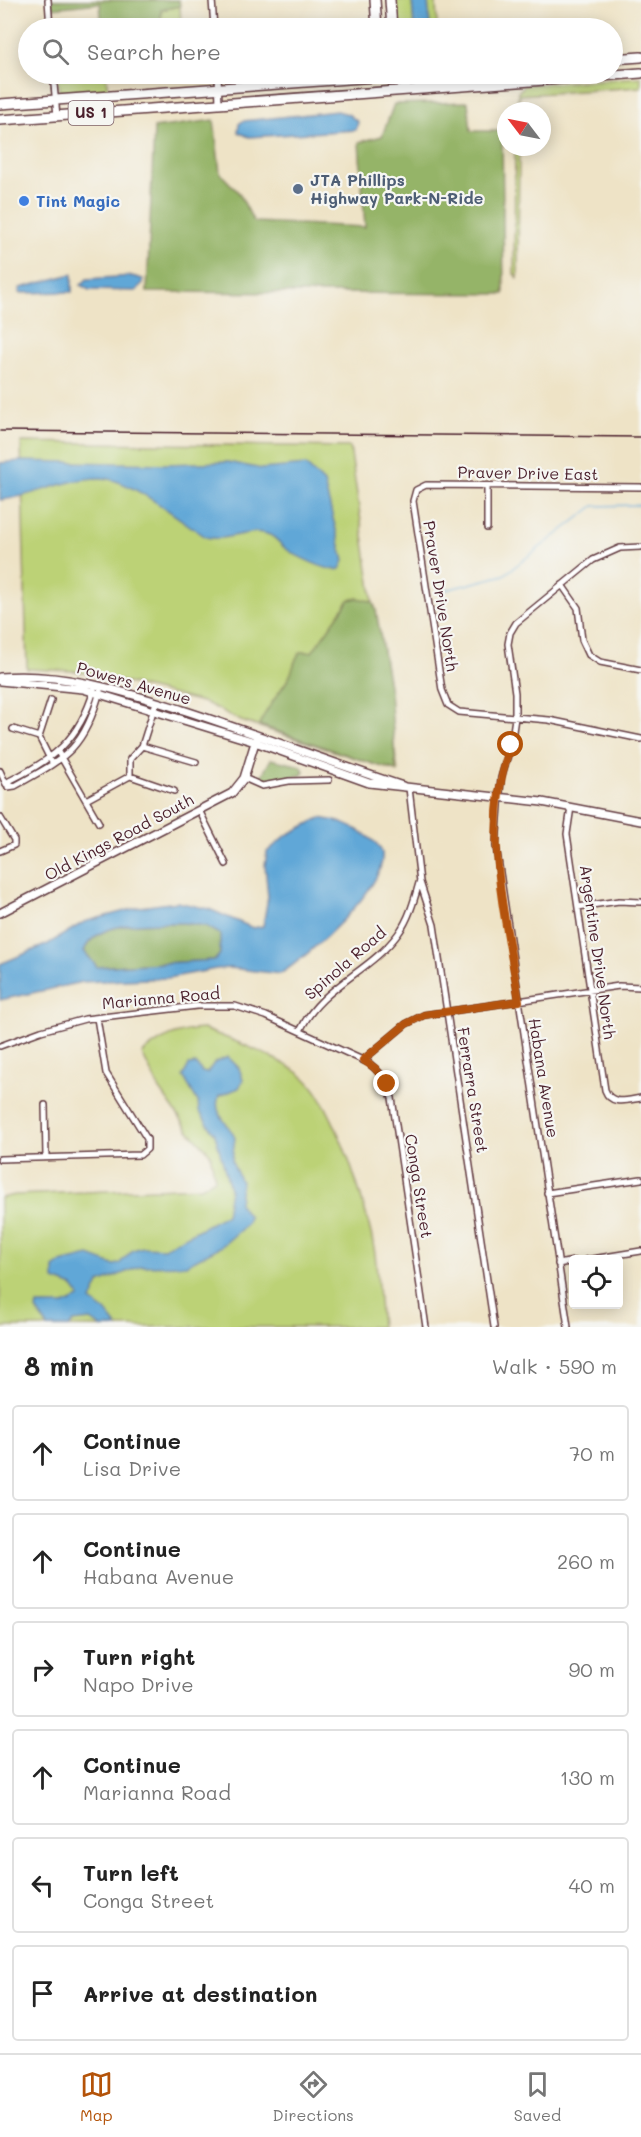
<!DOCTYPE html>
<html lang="en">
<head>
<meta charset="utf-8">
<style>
  :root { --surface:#fff; --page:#f6f6f6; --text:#222; --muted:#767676; --line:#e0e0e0; --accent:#b45309 }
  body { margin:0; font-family:Mali,sans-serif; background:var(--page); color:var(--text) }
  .controls { position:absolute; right:18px; bottom:18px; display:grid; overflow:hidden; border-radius:6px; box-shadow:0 3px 15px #0003 }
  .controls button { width:54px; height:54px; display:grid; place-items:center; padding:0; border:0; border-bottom:2px solid var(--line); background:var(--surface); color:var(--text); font:30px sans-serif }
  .compass { position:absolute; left:497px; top:102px; width:54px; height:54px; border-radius:50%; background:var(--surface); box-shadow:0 3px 15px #0003; rotate:302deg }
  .stop { position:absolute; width:18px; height:18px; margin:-14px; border:4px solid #b45309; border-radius:50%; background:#fff }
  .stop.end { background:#b45309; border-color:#fff; box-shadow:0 2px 6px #0008 }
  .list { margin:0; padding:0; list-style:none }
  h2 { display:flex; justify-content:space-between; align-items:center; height:78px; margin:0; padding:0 24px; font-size:26px }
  h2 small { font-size:20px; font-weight:400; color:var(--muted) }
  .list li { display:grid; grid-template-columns:39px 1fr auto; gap:18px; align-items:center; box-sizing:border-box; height:96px; margin:0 12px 12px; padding:0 12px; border:2px solid var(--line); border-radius:6px }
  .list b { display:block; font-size:22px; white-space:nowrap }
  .list p { margin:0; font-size:20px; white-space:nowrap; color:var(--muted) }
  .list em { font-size:20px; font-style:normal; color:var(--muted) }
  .icon { flex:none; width:33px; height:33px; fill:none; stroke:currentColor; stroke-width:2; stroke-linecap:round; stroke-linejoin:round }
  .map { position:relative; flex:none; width:641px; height:1327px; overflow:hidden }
  .search { position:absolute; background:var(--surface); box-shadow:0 3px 15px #0003; left:18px; right:18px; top:18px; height:66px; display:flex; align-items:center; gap:15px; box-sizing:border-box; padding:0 21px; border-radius:33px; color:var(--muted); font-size:22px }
  .sheet { height:726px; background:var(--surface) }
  nav { display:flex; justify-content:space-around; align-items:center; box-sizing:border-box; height:84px; border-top:2px solid var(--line); background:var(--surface); font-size:16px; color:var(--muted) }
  nav a { display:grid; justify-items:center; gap:3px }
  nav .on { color:var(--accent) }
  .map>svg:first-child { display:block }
</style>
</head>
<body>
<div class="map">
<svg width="641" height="1327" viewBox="0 0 641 1327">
  <rect width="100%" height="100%" fill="#f6f6f2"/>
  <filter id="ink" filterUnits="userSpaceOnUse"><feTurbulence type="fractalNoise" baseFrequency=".0167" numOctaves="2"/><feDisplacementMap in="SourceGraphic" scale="12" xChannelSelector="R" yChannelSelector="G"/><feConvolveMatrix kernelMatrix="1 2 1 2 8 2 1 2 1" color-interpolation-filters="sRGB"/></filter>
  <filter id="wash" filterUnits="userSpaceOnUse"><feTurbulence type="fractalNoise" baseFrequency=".008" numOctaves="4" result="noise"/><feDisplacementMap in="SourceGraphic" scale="24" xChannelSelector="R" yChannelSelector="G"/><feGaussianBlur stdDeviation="1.35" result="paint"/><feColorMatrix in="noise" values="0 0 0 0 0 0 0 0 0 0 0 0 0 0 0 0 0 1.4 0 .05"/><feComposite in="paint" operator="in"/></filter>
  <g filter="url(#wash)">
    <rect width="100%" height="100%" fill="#eee3c6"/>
    <path fill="#bcd276" stroke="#837850" stroke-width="1.5" d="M394 0H412L414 28H397Z
      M428 0H436L437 28H430Z
      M180 6 181 26 161 28V10Z
      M56 74H106L108 92 60 94Z
      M641 77V87L520 95 517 111 518 92 525 85Z
      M515 147H519L518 278 514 274Z
      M21 442 350 447 398 772 241 721 206 703 100 676 74 671 27 669Z
      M203 1029C230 1039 284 1059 305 1078 335 1105 369 1213 375 1254 378 1278 379 1303 381 1327H0V1198L15 1195 201 1187 215 1179 210 1153 189 1131 159 1088 142 1054C160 1038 180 1030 203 1029Z"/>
    <path fill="#95b467" stroke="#706a49" stroke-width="1.5" d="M51 0H179L180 6 161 10V28H102L100 3 52 8Z
      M468 102 471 131H502L504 294 147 292 154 128 214 120 220 173 239 193 254 222 365 227 359 142 382 136 394 104Z
      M358 598 373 602 376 610 390 692 396 770 376 765 259 725C267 707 278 695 288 679 294 670 293 661 300 652H312L349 600Z
      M271 759 301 766 304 771 302 775 268 781 261 777Z
      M184 923 206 926 221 934 220 954 215 960 97 967 84 951C97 919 155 923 184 923Z"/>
    <path fill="#60a7d7" stroke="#556381" stroke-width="1.5" fill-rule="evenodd" d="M412 0H428L430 28H414Z
      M337 111 348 114 358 122 356 130 249 137 238 132 239 124 243 121Z
      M72 274V292L19 293 20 288Z
      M132 276 143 279V283L136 291 89 290 81 285 87 279Z
      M20 461 166 464 228 462 262 469 306 465 324 483 344 561 340 569C329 573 294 555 285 548 280 544 276 538 270 535 250 526 227 543 206 537 181 521 130 478 100 478 66 478 34 497 0 500V463Z
      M320 818C337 820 353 826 367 836 373 841 380 845 382 853 387 888 307 957 280 974L230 968 216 969 168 978 82 982 0 1000V964L48 944 84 922 140 907 177 902 209 909 253 928 263 926 268 897 265 865 267 852 287 835ZM184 923 206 926 220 934V954L215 960 97 967 84 951C96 919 155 923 184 923Z
      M228 1057 239 1068 243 1080 239 1088 219 1096C212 1114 229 1123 235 1138L232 1161 241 1182 239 1204 249 1217 246 1225 222 1246 186 1265 141 1266 99 1283 91 1301 105 1311 118 1327H101L91 1320 74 1322 69 1327H48L36 1310 37 1305H64L79 1298V1295L73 1287 54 1280V1268L61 1263 89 1256 113 1265 119 1264 133 1250 143 1247 164 1248 226 1215 230 1189 215 1134 199 1111 198 1102 183 1076 189 1065 196 1064 202 1072 207 1073 214 1063Z"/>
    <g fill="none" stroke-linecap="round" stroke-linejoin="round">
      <path stroke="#60a7d7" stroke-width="1.5" d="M438 592 504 575 594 506 641 505"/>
    </g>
  </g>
  <g filter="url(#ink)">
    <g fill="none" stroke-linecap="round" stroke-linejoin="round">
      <defs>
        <path id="minor" d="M48 0 50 28
          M212 0 214 28
          M53 74 57 116
          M218 74 219 104
          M641 487 426 485 416 490 413 501 442 690 448 705 459 712 549 720 641 739
          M487 528V486
          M562 585 578 608 582 640 589 655 600 662 641 670
          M94 690C79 740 54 759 9 781L8 787 15 786C65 758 84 750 100 691
          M13 729 39 737
          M39 737 51 700
          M39 737 51 761
          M142 746 196 762
          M58 752 99 823
          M0 771 6 784
          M130 776 174 791
          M244 778 262 786 289 781 329 780
          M409 788 420 882 434 925 494 1327
          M86 800 130 776V759L142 746 156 702
          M571 807 567 834 605 1090C611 1106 627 1100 641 1098
          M199 810 226 864
          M0 817 14 840V845L0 851
          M578 907 619 901 641 902
          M300 1031C320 987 370 972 398 934 409 919 414 901 419 883
          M0 1046 41 1031 85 1019 197 1006H235L266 1016 369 1063 384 1077 392 1098 426 1327
          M363 1060 406 1024 424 1015 619 986 641 987
          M45 1105 46 1157
          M0 1159 140 1155 147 1149V1139L106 1073 97 1018
          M547 1193 641 1179
          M586 1260 641 1251
          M558 1264 574 1261
          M568 1327 496 846 501 778 511 745 515 718V693L508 644 510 633 516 623 593 560 620 548 641 547"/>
        <path id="tertiary" d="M0 677C65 672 122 691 183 710 257 734 329 762 403 786
          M0 681 83 689 255 742 369 783 542 802 641 821
          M0 913 232 793 244 778 256 739"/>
        <path id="primary" d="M375 0 377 28
          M390 0 392 28
          M612 59 641 57
          M0 104 418 74
          M0 120 641 73"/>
      </defs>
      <use href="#minor" stroke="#633c42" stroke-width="8"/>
      <use href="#tertiary" stroke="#633c42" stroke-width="10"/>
      <use href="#primary" stroke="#633c42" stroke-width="12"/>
      <use href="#minor" stroke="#fff" stroke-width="5"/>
      <use href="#tertiary" stroke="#fff" stroke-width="7"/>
      <use href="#primary" stroke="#fff" stroke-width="9"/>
      <path stroke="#4a1f2b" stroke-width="1.5" d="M0 431 641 437"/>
    </g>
  </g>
  <g fill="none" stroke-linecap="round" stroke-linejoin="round" filter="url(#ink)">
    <path stroke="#b45309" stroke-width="8" d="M387 1084 375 1068 363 1060 406 1024 424 1015 519 1001C506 917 480 826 511 745"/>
  </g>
  <circle fill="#5c6f8a" stroke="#f6f6f2" stroke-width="2" cx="298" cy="189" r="6"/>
  <circle fill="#3f7fe0" stroke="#f6f6f2" stroke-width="2" cx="24" cy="201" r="6"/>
  <g text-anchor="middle" stroke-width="4.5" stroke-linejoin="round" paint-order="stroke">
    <rect fill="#f6f6f2" stroke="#7e6067" stroke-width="1.5" x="68.5" y="101" width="45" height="24" rx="4.5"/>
    <g font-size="15" font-weight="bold" fill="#4a1f2b">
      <text x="91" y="118">US 1</text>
    </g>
    <g font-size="16" font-weight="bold" fill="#4e5e75" stroke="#f6f6f2" text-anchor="start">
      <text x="310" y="186">JTA Phillips<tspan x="310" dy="18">Highway Park-N-Ride</tspan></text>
    </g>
    <g font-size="16" font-weight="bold" fill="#366cbe" stroke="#f6f6f2" text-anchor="start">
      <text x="36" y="207">Tint Magic</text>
    </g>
    <g font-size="16" fill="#4a1f2b" stroke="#f6f6f2">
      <text transform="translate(528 473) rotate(1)" y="6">Praver Drive East</text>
      <text transform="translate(441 596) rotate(81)" y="6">Praver Drive North</text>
      <text transform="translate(134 683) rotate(16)" y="6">Powers Avenue</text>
      <text transform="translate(119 837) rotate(-28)" y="6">Old Kings Road South</text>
      <text transform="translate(598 952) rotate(82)" y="6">Argentine Drive North</text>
      <text transform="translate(345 963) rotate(-41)" y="6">Spinola Road</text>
      <text transform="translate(161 998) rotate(-5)" y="6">Marianna Road</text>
      <text transform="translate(544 1078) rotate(81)" y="6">Habana Avenue</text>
      <text transform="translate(473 1090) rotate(81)" y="6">Ferrarra Street</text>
      <text transform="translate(419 1186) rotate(81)" y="6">Conga Street</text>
    </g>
  </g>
</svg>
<div class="controls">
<button><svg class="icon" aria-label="locate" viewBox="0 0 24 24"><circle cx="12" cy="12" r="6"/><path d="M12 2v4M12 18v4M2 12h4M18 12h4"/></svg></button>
</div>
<svg class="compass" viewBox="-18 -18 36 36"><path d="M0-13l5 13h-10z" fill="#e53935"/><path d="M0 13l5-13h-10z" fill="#767676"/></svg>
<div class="stop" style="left:511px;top:745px"></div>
<div class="stop end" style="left:387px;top:1084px"></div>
<div class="search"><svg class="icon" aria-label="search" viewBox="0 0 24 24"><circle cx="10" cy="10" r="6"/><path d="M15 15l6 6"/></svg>Search here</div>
</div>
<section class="sheet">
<h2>8 min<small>Walk · 590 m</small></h2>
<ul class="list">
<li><svg class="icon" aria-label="ahead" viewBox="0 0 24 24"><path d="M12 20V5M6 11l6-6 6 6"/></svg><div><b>Continue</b><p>Lisa Drive</p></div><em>70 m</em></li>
<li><svg class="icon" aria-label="ahead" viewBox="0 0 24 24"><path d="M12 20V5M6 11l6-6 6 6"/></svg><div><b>Continue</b><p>Habana Avenue</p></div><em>260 m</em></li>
<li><svg class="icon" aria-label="right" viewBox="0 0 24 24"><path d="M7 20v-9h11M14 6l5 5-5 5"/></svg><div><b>Turn right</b><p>Napo Drive</p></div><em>90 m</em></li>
<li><svg class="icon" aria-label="ahead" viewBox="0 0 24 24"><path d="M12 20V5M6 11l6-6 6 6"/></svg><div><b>Continue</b><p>Marianna Road</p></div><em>130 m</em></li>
<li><svg class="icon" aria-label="left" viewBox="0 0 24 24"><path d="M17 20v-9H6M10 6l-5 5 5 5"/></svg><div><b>Turn left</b><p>Conga Street</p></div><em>40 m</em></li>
<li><svg class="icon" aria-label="arrive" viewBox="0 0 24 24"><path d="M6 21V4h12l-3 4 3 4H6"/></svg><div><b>Arrive at destination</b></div></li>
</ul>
</section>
<nav>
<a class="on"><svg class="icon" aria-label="map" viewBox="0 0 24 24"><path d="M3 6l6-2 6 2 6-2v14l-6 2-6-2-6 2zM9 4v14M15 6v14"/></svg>Map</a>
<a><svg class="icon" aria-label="directions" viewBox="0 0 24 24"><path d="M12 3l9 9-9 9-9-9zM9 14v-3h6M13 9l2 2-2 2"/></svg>Directions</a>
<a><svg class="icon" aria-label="saved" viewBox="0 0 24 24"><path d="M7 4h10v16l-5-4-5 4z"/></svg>Saved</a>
</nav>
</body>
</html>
